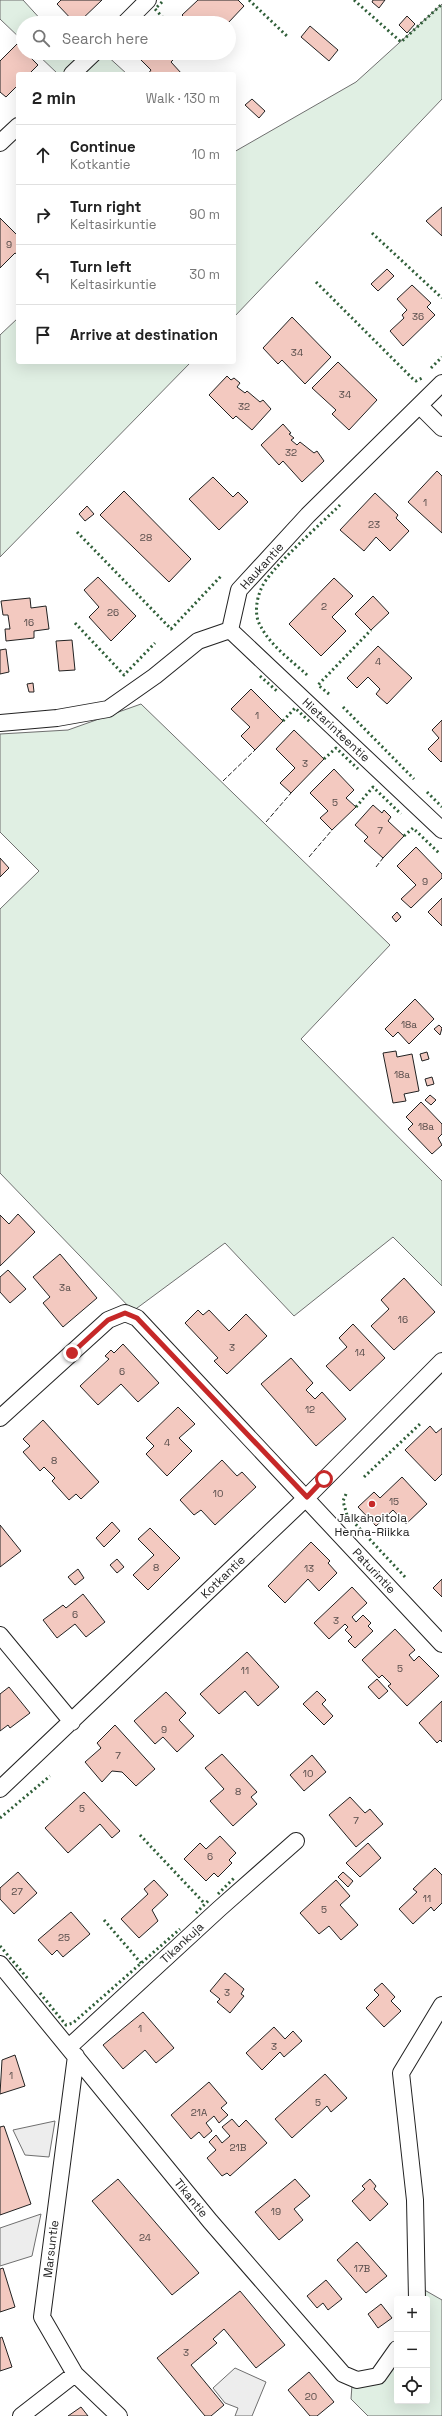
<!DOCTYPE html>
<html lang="en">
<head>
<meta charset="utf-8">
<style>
  :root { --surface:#fff; --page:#f6f6f6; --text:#222; --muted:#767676; --line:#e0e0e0 }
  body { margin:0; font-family:"Space Grotesk",sans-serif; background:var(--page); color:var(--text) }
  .controls { position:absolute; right:12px; bottom:12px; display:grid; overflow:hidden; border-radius:4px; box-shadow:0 4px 16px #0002 }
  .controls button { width:36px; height:36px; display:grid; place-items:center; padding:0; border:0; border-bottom:1px solid var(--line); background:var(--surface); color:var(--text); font:20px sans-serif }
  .stop { position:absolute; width:12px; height:12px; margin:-9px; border:3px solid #c62828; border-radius:50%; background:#fff }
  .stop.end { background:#c62828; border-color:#fff; box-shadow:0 1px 4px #0008 }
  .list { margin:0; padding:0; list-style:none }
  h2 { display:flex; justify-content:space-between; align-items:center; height:52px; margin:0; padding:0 16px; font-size:17px }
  h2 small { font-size:13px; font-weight:400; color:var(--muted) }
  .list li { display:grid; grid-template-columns:26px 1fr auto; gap:12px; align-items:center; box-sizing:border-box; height:60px; padding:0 16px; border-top:1px solid var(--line) }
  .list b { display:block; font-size:15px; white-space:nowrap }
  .list p { margin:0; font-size:13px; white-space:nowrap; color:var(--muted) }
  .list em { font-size:13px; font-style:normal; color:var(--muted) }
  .icon { flex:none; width:22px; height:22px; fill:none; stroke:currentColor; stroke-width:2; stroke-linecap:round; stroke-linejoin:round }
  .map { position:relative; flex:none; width:442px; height:2416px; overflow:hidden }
  .search { position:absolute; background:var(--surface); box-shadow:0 4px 16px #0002; left:16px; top:16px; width:220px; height:44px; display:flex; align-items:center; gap:10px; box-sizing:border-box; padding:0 14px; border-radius:22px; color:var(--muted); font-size:15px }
  .panel { position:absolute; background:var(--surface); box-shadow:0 4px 16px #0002; left:16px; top:72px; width:220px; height:292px; border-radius:4px }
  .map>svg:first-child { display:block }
</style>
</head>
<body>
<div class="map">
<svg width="442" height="2416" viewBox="0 0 442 2416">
  <rect width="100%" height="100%" fill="#fff"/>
  <path fill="#e0efe3" stroke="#6f6f6f" d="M0 0H23L44 23H23V41L0 19Z
    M442 4V99L234 317V152L356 82Z
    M36 53H104L127 74H58Z
    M18 318V362H191L0 557V335Z
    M141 704 390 945 301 1039 442 1181V1286L393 1237 294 1316 225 1243 133 1311 0 1173V909L39 871 0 832V734L68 730Z
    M421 2288 442 2300V2416H368L351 2399 352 2385 397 2359V2401H427V2299H421Z"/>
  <path fill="#ededed" stroke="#6f6f6f" d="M55 2121 49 2157 25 2155 13 2130Z
    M41 2214 32 2256 0 2266V2228Z
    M235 2368 266 2382 252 2416H235L238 2408 225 2403 213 2388Z"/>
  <path fill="#f3c9c0" stroke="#222" d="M61 0H102L78 23H75L57 4Z
    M198 0H238L244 6 228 23H222L216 17 209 23H190L182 15Z
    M373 0H385L379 8 372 2Z
    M407 16 415 24 407 33 399 25Z
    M310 26 338 50 329 61 301 37Z
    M17 44 23 50V53H26L38 65 29 74H18V85L6 97 0 92V61Z
    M146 53H176L178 55 171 62 182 74H148L151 70 140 59Z
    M252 99 265 111 259 118 245 105Z
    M442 207V236L426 221Z
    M0 218 18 236V255L15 253 0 268Z
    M387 269 394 276 378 291 371 284Z
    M412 285 431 303 427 307 435 315 403 346 390 331 404 318 402 315 407 310 397 299Z
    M292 317 331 357 305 384 282 360 278 364 263 348Z
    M338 362 377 400 349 430 332 414 336 410 312 388Z
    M227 376 231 380 234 378 240 383 237 387 245 393 247 391 260 402 263 400 271 409 252 430 236 416 233 419 209 395Z
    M283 424 291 433 289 434 294 438 291 440 297 445 300 442 314 453 317 451 324 461 302 482 283 461 279 465 261 445Z
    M437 471 442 476V533L408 502Z
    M213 477 233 497 238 492 248 502 219 530 189 499Z
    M124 491 191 559 169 582 100 515Z
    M375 493 398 515 396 518 409 531 390 551 376 537 364 551 340 530Z
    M87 506 94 514 85 521 79 514Z
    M98 577 136 616 111 641 89 617 99 607 84 590Z
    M334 578 353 596 332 617 346 631 321 656 289 624Z
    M373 596 389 613 371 630 355 614Z
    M30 598 31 608 46 606 49 629 34 631V638L6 641 5 629H10L8 615H3L1 601Z
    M72 640 75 670 59 671 56 641Z
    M378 646 412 678 387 704 376 694 380 689 368 677 357 688 347 678Z
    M6 649 9 672 0 674V650Z
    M33 683 34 692H29L27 684Z
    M251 689 283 721 255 750 241 736 250 727 231 709Z
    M442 720V761L441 762 428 749 439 738 432 730Z
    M294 730 324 759 291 793 280 783 295 768 276 749Z
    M334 769 354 790 346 798 356 807 332 830 320 818 328 811 310 793Z
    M373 805 382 813 384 810 391 817 388 821 404 836 383 858 364 841 368 837 355 825Z
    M416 847 442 874V878L411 908 401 899 416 885 397 866Z
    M0 858 9 868 0 877Z
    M442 898V926L428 912Z
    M397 912 401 917 396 922 392 917Z
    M415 999 434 1019 409 1044 398 1032 393 1037 385 1029Z
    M439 1025 442 1028 440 1035 434 1029Z
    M396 1051 397 1057 412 1054 419 1091 404 1094 406 1101 393 1103 383 1053Z
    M427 1052 429 1059 422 1061 420 1054Z
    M432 1077 434 1084 427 1086 425 1079Z
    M430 1095 436 1100 431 1105 425 1100Z
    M421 1102 442 1124V1134L438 1138 442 1145 432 1154 408 1129 413 1124 406 1117Z
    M18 1214 35 1232 0 1266V1215L9 1224Z
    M60 1254 97 1298 63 1327 43 1303 50 1297 33 1277Z
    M8 1270 26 1289 10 1303 0 1292V1277Z
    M404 1278 435 1312 394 1350 371 1326 389 1309 381 1300Z
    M198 1310 203 1315 209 1310 229 1331 246 1314 267 1336 227 1374 214 1361 218 1358 185 1323Z
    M353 1324 385 1358 350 1391 326 1366 347 1347 339 1338Z
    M123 1344 159 1383 138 1402 121 1384 98 1405 80 1386 109 1359 105 1356 111 1350 114 1353Z
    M291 1358 313 1383 306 1390 315 1399 322 1392 346 1419 316 1446 261 1384Z
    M178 1407 195 1424 179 1438 192 1451 167 1476 146 1454 154 1446 146 1438Z
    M43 1420 99 1482 81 1499 76 1494 69 1500 52 1481 55 1478 44 1467 40 1471 23 1452 30 1446 23 1439Z
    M430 1426 436 1433 442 1428V1474L435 1481 405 1450Z
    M222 1460 237 1476 242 1472 256 1487 215 1525 201 1510 194 1515 180 1500Z
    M402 1477 427 1504 406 1524 393 1510 376 1526 358 1507 374 1492 380 1498Z
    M112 1522 120 1531 104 1547 96 1538Z
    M0 1525 21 1551 0 1567Z
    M150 1528 180 1558 148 1590 133 1575 154 1555 138 1539Z
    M311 1542 330 1561 328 1563 337 1573 319 1591 308 1579 285 1603 268 1586Z
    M117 1559 124 1567 117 1573 110 1565Z
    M78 1569 84 1578 75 1585 68 1577Z
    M442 1579V1597L433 1588Z
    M352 1587 367 1603 352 1617 356 1622 363 1615 371 1623 368 1626 373 1631 355 1648 348 1641 352 1637 345 1630 348 1627 345 1624 329 1639 314 1623Z
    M83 1594 105 1622 86 1637 75 1624 57 1638 43 1620 63 1605 66 1608Z
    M395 1629 415 1650 409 1655 414 1661 419 1656 439 1676 407 1706 388 1686 391 1684 382 1675 379 1678 362 1660Z
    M247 1652 279 1687 258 1706 245 1691 219 1714 200 1694Z
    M377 1679 388 1691 379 1699 368 1687Z
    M9 1687 30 1713 10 1728 8 1725 0 1731V1694Z
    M317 1691 326 1700 322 1704 333 1716 324 1725 303 1704Z
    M166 1692 186 1713 179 1720 194 1736 177 1752 163 1737 155 1744 134 1721Z
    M442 1701V1742L440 1740 437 1743 419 1723Z
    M115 1725 155 1769 136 1786 122 1772 112 1771 102 1782 85 1762 101 1748 97 1743Z
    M222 1754 257 1792 251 1797 257 1804 233 1826 210 1801 224 1789 205 1768Z
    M312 1755 326 1772 304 1791 290 1775Z
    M84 1792 120 1831 112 1838 100 1824 68 1853 45 1828Z
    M350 1797 365 1813 370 1809 383 1824 356 1847 329 1815Z
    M220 1836 236 1853 229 1860 232 1863 218 1877 214 1873 206 1881 184 1859 200 1843 206 1849Z
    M368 1843 381 1858 360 1877 346 1863Z
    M435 1868 442 1875V1903L434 1911 431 1907 413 1924 399 1909 417 1892 413 1889Z
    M18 1872 37 1893 14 1914 0 1899V1888Z
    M343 1872 353 1881 348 1887 338 1877Z
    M154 1880 168 1895 152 1910 158 1921 139 1938 121 1919 148 1894 144 1889Z
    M336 1880 350 1896 340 1905 358 1925 341 1940 329 1926 319 1934 300 1913Z
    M71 1912 90 1934 63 1957 57 1950 52 1955 38 1940Z
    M225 1973 244 1989 241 1994 244 1996 230 2013 217 2002 220 1999 210 1991Z
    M382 1983 395 1997 391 2001 401 2011 384 2027 366 2008 379 1995 374 1990Z
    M143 2012 174 2048 156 2063 145 2050 123 2069 103 2045Z
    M274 2027 285 2039 293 2031 302 2041 284 2057 280 2052 262 2070 246 2053Z
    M15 2055 25 2086 0 2094 2 2060Z
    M325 2074 347 2098 331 2112 327 2106 292 2138 275 2119Z
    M209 2082 227 2103 221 2108 228 2115 219 2123 214 2116 206 2123 212 2131 204 2138 199 2132 191 2139 171 2115Z
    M232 2119 239 2127 246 2120 267 2143 230 2176 227 2173 222 2176 207 2158 216 2150 209 2142 216 2135 222 2143 230 2136 222 2127Z
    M4 2126 31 2204 0 2215V2127Z
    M118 2179 199 2273 172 2295 92 2201Z
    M295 2179 310 2196 294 2209 303 2220 279 2240 255 2212Z
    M370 2179 376 2186 374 2189 388 2204 370 2221 352 2201 365 2189 362 2186Z
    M357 2242 387 2276 366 2293 337 2260Z
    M3 2268 15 2307 0 2312V2269Z
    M326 2280 342 2299 328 2310 323 2303 317 2308 307 2296Z
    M240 2291 285 2345 256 2368 224 2329 213 2339 217 2343 191 2365 224 2405 211 2416H205L157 2358Z
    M381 2304 392 2318 378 2328 368 2314Z
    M2 2337 12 2367 0 2371V2338Z
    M309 2372 334 2402 317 2416H310L288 2390Z
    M81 2407 88 2416H68Z"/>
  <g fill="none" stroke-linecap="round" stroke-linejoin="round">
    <defs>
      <path id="minor" d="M125 23 148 0
        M72 74 94 53
        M0 143 18 126
        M420 406 442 428
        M230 630 442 830
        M0 723 57 718 108 709 155 676 198 641 230 630 239 590 308 515 442 383
        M0 1418 108 1320 125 1313 137 1318 442 1644
        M0 1635 72 1722
        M0 1789 307 1497 442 1361
        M0 1964 210 2221 343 2374 357 2380 378 2376 397 2349
        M69 2047 219 1909 296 1841
        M76 2056 42 2317 75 2374 119 2416
        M417 2299 415 2200 401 2073 442 2005
        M21 2416 75 2374"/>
    </defs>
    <use href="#minor" stroke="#222" stroke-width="18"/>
    <use href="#minor" stroke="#fff" stroke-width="16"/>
    <path stroke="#2f5e38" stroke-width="3" stroke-dasharray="2 3" stroke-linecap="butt" d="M249 0 288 37
      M354 0 401 42 442 4
      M162 2 155 9 168 23
      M198 53 204 60
      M372 233 442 298
      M316 282 413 379 416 381 424 377
      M431 368 442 357
      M77 532 171 629 222 575
      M75 623 124 675 155 643
      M307 675C292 661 271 646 261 627 254 616 256 601 261 589 268 570 323 522 340 505
      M260 676 278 692
      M329 694 318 685 371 630
      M343 707 414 779
      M283 721 295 708 310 722
      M324 759 336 748 358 769
      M427 792 442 807
      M356 807 373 787 401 814
      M404 836 413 828 440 854
      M364 1477 421 1423
      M346 1494 343 1501 347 1515 406 1578
      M0 1818 50 1776
      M140 1835 205 1904
      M218 1894 235 1877
      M196 1913 208 1901
      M104 1920 141 1963
      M0 1946 29 1980
      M40 1993 66 2025 73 2023 180 1929"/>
    <path stroke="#222" stroke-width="1" stroke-dasharray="5 2" stroke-linecap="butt" d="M223 781 255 750
      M266 822 291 793
      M309 857 332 830
      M376 867 383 858"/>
  </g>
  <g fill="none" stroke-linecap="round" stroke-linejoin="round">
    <path stroke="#c62828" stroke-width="5" d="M72 1353 108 1320 125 1313 137 1318 307 1497 324 1479"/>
  </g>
  <circle fill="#c62828" stroke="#fff" stroke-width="1.5" cx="372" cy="1504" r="4"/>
  <g text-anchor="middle" stroke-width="3" stroke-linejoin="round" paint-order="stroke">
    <g font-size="10" fill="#564c4a">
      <text x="9" y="248">9</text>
      <text x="418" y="320">36</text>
      <text x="297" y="356">34</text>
      <text x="345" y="398">34</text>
      <text x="244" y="410">32</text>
      <text x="291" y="456">32</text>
      <text x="425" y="506">1</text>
      <text x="374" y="528">23</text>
      <text x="146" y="541">28</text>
      <text x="324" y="610">2</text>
      <text x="113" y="616">26</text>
      <text x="29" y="626">16</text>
      <text x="378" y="665">4</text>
      <text x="257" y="719">1</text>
      <text x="305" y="767">3</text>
      <text x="335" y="806">5</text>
      <text x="380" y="834">7</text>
      <text x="425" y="885">9</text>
      <text x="409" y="1028">18a</text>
      <text x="402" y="1078">18a</text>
      <text x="426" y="1130">18a</text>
      <text x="65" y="1291">3a</text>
      <text x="403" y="1323">16</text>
      <text x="232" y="1351">3</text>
      <text x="360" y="1356">14</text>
      <text x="122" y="1375">6</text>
      <text x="310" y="1413">12</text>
      <text x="167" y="1446">4</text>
      <text x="54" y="1464">8</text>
      <text x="218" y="1497">10</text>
      <text x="394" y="1505">15</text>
      <text x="156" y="1571">8</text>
      <text x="309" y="1572">13</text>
      <text x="75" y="1618">6</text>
      <text x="336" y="1624">3</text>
      <text x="400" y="1672">5</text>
      <text x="245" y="1674">11</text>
      <text x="164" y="1733">9</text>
      <text x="118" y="1759">7</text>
      <text x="308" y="1777">10</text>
      <text x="238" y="1795">8</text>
      <text x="82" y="1812">5</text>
      <text x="356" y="1824">7</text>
      <text x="210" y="1860">6</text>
      <text x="17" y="1895">27</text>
      <text x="427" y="1902">11</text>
      <text x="324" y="1913">5</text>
      <text x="64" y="1941">25</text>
      <text x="227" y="1996">3</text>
      <text x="140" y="2032">1</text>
      <text x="274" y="2050">3</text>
      <text x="11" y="2079">1</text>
      <text x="318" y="2106">5</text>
      <text x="199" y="2116">21A</text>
      <text x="238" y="2151">21B</text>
      <text x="276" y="2215">19</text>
      <text x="145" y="2241">24</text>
      <text x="362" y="2272">17B</text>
      <text x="186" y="2356">3</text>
      <text x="311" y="2400">20</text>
    </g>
    <g font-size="12" fill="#222" stroke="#fff">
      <text transform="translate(262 566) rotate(-48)" y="4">Haukantie</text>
      <text transform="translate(336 730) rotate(43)" y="4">Hietarinteentie</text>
      <text transform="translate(374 1571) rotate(47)" y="4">Paturintie</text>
      <text transform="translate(223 1577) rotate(-44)" y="4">Kotkantie</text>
      <text transform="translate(182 1943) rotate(-43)" y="4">Tikankuja</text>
      <text transform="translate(191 2198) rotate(51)" y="4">Tikantie</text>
      <text transform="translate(51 2249) rotate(-83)" y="4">Marsuntie</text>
    </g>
    <g font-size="12" fill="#222" stroke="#fff">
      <text x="372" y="1522">Jalkahoitola<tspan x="372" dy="14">Henna-Riikka</tspan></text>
    </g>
  </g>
</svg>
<div class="controls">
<button>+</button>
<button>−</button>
<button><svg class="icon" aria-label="locate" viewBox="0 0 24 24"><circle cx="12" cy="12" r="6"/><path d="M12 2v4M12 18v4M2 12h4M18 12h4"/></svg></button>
</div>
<div class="stop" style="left:324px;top:1479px"></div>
<div class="stop end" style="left:72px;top:1353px"></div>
<div class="search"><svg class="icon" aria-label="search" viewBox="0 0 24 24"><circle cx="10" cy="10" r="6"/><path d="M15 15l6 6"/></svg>Search here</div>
<section class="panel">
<h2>2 min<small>Walk · 130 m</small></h2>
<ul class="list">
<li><svg class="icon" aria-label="ahead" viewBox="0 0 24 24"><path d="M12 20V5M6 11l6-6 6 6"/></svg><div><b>Continue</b><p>Kotkantie</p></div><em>10 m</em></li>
<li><svg class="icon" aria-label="right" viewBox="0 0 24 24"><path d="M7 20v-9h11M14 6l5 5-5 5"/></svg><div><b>Turn right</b><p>Keltasirkuntie</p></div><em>90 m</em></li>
<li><svg class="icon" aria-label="left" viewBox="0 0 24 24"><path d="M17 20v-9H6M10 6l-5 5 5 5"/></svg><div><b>Turn left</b><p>Keltasirkuntie</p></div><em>30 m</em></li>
<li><svg class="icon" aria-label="arrive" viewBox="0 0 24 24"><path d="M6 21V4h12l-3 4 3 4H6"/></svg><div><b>Arrive at destination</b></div></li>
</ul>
</section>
</div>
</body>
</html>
